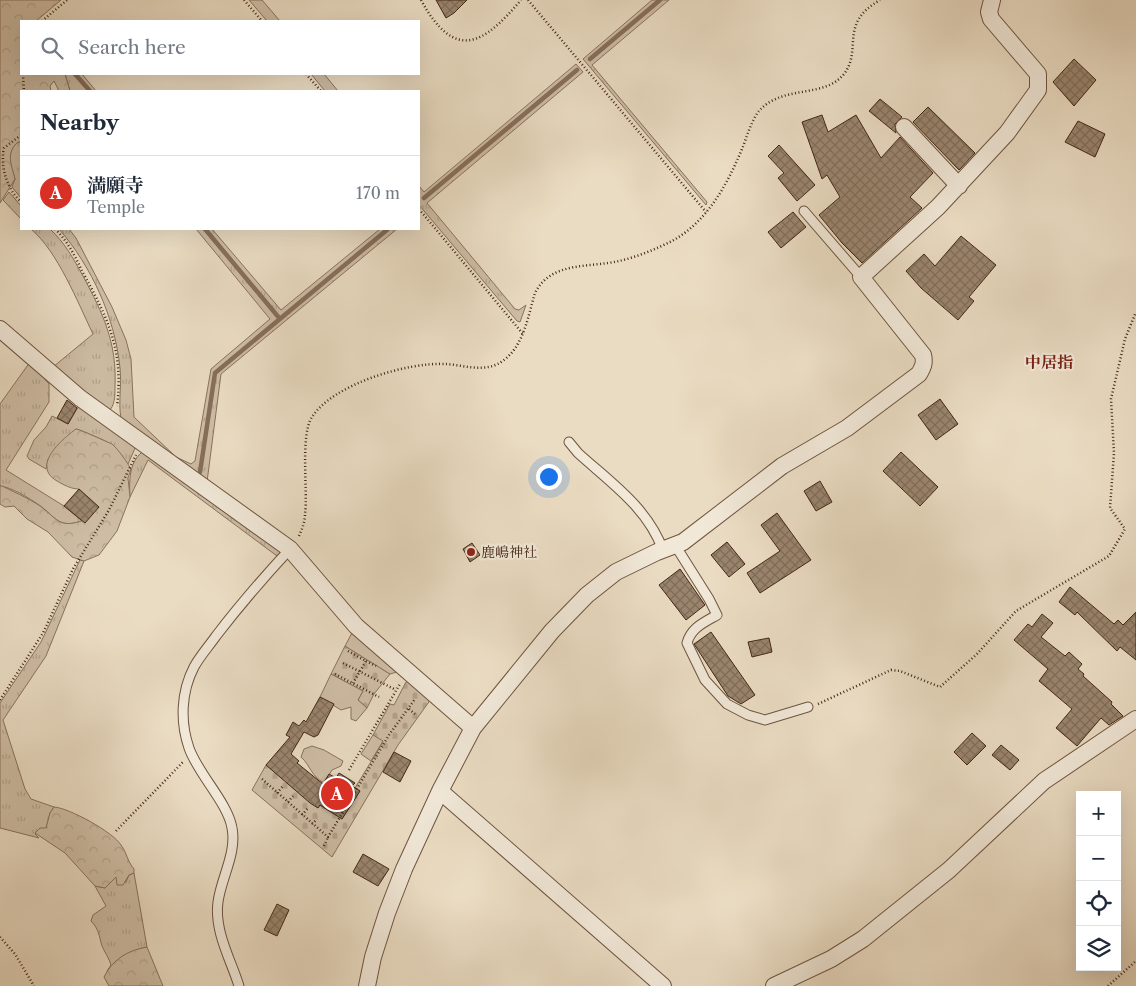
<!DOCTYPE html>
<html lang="en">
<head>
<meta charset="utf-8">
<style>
  :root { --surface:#fff; --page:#f6f6f7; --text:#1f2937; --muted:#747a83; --line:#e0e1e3; --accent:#d93025 }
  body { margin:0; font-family:"Libre Caslon Text","Noto Serif JP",serif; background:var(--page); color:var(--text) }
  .controls { position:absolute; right:15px; bottom:15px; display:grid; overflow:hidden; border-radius:0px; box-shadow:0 5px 20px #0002 }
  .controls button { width:45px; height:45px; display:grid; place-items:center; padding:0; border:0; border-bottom:1px solid var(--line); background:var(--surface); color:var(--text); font:25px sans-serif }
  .you { position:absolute; left:548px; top:476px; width:18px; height:18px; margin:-12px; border:4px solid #fff; border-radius:50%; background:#1a73e8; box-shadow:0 0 0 8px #1a73e833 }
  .badge { display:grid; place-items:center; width:32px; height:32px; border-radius:50%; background:var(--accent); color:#fff; font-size:16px; font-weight:700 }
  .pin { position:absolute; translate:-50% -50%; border:2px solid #fff; box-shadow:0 1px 5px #0006 }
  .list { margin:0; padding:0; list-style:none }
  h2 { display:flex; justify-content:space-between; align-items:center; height:65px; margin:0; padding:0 20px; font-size:21px }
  h2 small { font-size:16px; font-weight:400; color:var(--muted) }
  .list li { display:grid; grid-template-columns:32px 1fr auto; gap:15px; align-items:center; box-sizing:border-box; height:75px; padding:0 20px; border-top:1px solid var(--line) }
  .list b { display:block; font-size:19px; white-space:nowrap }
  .list p { margin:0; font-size:16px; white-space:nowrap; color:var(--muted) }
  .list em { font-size:16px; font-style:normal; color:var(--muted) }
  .icon { flex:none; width:28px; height:28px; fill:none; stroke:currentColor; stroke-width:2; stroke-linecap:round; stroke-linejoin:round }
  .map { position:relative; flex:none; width:1136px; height:986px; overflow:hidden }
  .search { position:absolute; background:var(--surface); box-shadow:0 5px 20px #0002; left:20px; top:20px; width:400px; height:55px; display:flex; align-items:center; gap:12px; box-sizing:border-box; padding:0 18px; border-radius:0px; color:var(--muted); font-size:19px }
  .panel { position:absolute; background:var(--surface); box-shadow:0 5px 20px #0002; left:20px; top:90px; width:400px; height:140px; border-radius:0px }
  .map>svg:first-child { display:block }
</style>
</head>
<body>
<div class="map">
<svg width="1136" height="986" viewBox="0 0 1136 986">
  <defs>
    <pattern id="grass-tufts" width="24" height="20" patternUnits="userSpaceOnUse" patternTransform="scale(1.25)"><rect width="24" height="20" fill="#cebda5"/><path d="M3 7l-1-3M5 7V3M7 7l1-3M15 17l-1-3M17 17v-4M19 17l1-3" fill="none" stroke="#b2a28d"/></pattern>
    <pattern id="forest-crowns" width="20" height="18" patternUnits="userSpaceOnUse" patternTransform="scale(1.25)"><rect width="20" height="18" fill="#cebda5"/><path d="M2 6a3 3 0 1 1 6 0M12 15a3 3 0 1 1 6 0" fill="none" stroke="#b2a28d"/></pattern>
    <pattern id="cemetery-stones" width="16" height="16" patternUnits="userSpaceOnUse" patternTransform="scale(1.25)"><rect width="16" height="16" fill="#cebda5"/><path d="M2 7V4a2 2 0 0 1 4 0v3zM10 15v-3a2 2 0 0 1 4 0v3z" fill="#b2a28d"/></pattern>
    <pattern id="building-cross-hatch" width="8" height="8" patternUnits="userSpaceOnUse" patternTransform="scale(1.25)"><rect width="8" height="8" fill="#9a856f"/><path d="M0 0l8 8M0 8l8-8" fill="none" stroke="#7f6d5a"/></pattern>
  </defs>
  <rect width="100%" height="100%" fill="#eadcc3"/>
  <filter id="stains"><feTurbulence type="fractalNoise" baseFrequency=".004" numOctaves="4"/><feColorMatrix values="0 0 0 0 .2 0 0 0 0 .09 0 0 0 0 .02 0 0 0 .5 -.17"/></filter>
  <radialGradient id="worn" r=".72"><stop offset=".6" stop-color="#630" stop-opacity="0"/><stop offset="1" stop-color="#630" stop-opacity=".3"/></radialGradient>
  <path fill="url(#grass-tufts)" stroke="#89725d" d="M249 0H262L280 21H267Z
    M652 0H669L592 65 707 202 706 205 583 59Z
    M576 64 583 72 427 203 515 309 519 310 526 305 520 322 517 321 419 205V186L424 192Z
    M65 74H82L96 91H70Z
    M311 74H324L338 91H325Z
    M18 142H21V198L12 187 15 179C11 166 5 152 18 142Z
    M9 192 21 206V219L3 200Z
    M31 229H50C65 243 73 258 83 276 103 314 117 342 115 387 115 396 115 406 108 412L53 367 93 334C77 301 58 252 31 229Z
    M59 229H69L76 238 112 307 126 340 131 359 134 417 176 457 191 464 195 461 211 369 270 319 196 229H212L281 310 380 229H397L221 374 207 482 121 418C118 402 122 385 120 368 115 318 92 267 59 229Z
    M30 362 49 384V402L6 470 64 506 82 521C58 529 56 517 39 505 29 498 11 487 0 486V404Z
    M80 404 136 446 128 464C122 458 118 450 112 445 109 442 81 430 76 429L48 459 46 469 29 459 27 456 34 440 46 427 52 416 68 424Z
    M145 450 279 548 280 553 277 556 148 460 130 497C129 480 129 460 145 450Z
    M80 560 84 561 46 656 3 720 25 789 31 799 54 807 50 813 46 829 35 834 39 838 0 828V703L41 642Z
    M134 873 147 947C130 950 119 960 107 971L111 965C109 958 105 953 102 946 99 936 99 929 91 921L93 915 106 906 95 886 105 888 116 877 126 882 129 875Z"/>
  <path fill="url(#forest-crowns)" stroke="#89725d" d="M0 0H61L36 21H21V74H65L70 91H59L54 81 50 86 51 91H21V142H18C5 153 12 166 15 179L0 203Z
    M76 429C79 429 107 442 112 444 118 449 127 462 131 469L128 478 130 497 117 531 99 555 84 561 72 557 48 532 27 519 14 506 5 507 0 504V486H2C14 492 26 497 37 504 57 517 57 530 84 520L79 489C71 489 64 485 57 481 31 466 61 440 76 429Z
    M54 807C69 808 113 832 121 845 127 853 127 861 134 869V873L129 875 123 885H117L116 877 105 888 95 886 65 853 35 833 40 828H46L50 813Z
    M147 947 163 986H109L104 977C112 960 128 950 147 947Z"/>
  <path fill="url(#cemetery-stones)" stroke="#89725d" d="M345 646 390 674 374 694 367 708 358 700 363 691 331 674Z
    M410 680 431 699 398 745 332 857 252 790 266 765 318 808 320 805 342 819 360 791 355 788 383 742 373 735 390 704 394 705 406 682Z"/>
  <path fill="#cebda5" stroke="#89725d" d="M354 629 397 672 390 674 345 646Z
    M331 674 363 691 358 700 367 708 356 721 351 719V707L341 710 320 697Z
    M373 735 383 741 371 761 361 754Z
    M312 746 324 750 343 761 341 766 332 770 324 783C310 775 311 766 301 757L304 749Z"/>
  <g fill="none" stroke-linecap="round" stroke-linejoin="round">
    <path stroke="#866e5a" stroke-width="4.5" d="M590 59 660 0
      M75 74 90 91
      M424 198 577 70
      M205 229 280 319
      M200 472 215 373 388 229"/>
  </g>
  <path fill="url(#building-cross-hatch)" stroke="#442715" d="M436 0H467L454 13 446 18Z
    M1074 59 1096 80 1074 106 1053 82Z
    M880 99 902 117 895 124 896 133 869 111Z
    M928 107 975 153 959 170 913 122Z
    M822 115 828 132 856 115 881 158 900 137 933 173 910 197 922 208 862 263 842 243 819 215 840 197 827 175 822 179 802 122Z
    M1078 121 1105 134 1095 157 1065 142Z
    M779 145 815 185 797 201 778 178 784 173 768 156Z
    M793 212 806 227 781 248 768 232Z
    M961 236 996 265 969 297 974 301 958 320 921 288 906 271 924 254 935 266Z
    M940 399 958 424 936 440 918 415Z
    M67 400 77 408 68 424 57 418Z
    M901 452 938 487 920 506 883 471Z
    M820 481 832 502 816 511 804 491Z
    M79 489 99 507 85 523 64 506Z
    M777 513 811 560 760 593 747 573 780 551 761 525Z
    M727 542 745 564 729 577 711 555Z
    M472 543 480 555 470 562 463 549Z
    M680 569 705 605 686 620 659 585Z
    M1070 587 1114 624 1118 620 1123 625 1136 612V660L1120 647 1117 651 1077 612 1075 615 1059 602Z
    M1042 614 1053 623 1041 637 1065 656 1069 652 1082 664 1078 669 1084 674 1083 676 1112 702 1111 704 1123 716 1109 725 1101 718 1077 746 1056 728 1072 709 1039 681 1048 669 1014 640 1028 624 1032 627Z
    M711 632 755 695 741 704 728 696 694 644Z
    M769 638 772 652 752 657 748 642Z
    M320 697 334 704 318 735 314 737 304 732 291 754 299 761 297 763 323 784 329 774 336 778 339 773 355 783 352 786 360 791 342 819 320 805 318 808 310 803 266 765 290 737 286 735 293 722 299 726 304 720 306 722Z
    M972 733 986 746 967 765 954 752Z
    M1001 745 1019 760 1010 770 992 755Z
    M394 752 411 761 400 782 383 772Z
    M363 854 389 869 378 886 353 872Z
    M277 904 289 910 277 936 264 930Z"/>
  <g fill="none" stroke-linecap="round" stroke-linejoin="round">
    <defs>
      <path id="service" d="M804 211 861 277
        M569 442 578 453C611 483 647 507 663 550
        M675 545 709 599 717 615C703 623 691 628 687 643L705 680 727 704 748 715 765 720 808 707
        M239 986C231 960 214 931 218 902 221 878 237 853 232 828 228 803 198 774 189 748 180 722 181 692 194 667 200 656 209 646 216 636 239 606 264 577 290 549"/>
      <path id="minor" d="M904 127 959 186
        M0 329 80 398 290 549 356 626 473 728
        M440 791 663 986
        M367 986 373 957 387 913 404 869 440 791 473 728 552 631 587 595 616 572 657 552 683 542 782 466 847 428 919 374C923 367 925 363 923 355L861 277 938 207 1007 133 1038 90V74L991 19 989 12 992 0
        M774 986 831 959 863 939 949 870 1044 781 1136 719"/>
    </defs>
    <use href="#service" stroke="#6e5440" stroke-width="11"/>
    <use href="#minor" stroke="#6e5440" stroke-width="18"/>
    <path stroke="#442715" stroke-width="2.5" stroke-dasharray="1 2.5" stroke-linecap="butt" d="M244 0 262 21
      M421 0C455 62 483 45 521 0
      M528 0 706 212
      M42 21 67 0
      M23 74 24 91
      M306 74 321 91
      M21 135 4 148C0 167 7 189 21 202
      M419 209 523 334
      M55 229C67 240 75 256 82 271 108 318 124 351 117 406
      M299 536C302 529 305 522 305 514 308 491 300 435 312 417 333 384 408 362 445 364 465 365 486 374 504 360 524 345 528 316 535 293 551 261 589 268 619 261 637 257 656 249 672 241 707 222 727 185 742 149 747 137 751 121 759 111 783 84 824 99 844 74 863 49 838 24 880 0
      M348 651 366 661 353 683
      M366 661 376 666
      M343 663 396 690
      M335 674 379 697
      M0 700 43 633 73 569 109 510 136 455
      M818 704 891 670 900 671 940 687 977 654 1016 611 1109 556 1125 529 1110 508 1114 453 1111 399 1125 339 1136 312
      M409 709 415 714
      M349 770 400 684
      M262 779 328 837 389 735 415 699
      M277 793 283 786
      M288 802 293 796
      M302 815 308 808
      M312 824 317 819
      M116 831 183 762
      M324 846 328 837
      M0 937 15 954 34 986
      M1108 986 1136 961"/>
    <use href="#service" stroke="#f1e8d8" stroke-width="9"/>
    <use href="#minor" stroke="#f1e8d8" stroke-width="16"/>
  </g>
  <circle fill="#8f2418" stroke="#f1e8d8" stroke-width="2" cx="471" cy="552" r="5"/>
  <g text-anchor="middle" stroke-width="4.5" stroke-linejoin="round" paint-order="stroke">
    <g font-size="14" fill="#442715" stroke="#f1e8d8" text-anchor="start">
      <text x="481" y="557">鹿嶋神社</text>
    </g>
    <g font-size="16" font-weight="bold" fill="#7a1f14" stroke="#f1e8d8">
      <text x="1049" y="368">中居指</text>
    </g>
  </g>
  <rect width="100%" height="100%" filter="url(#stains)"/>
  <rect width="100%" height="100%" fill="url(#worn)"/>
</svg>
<div class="controls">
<button>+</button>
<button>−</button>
<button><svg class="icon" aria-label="locate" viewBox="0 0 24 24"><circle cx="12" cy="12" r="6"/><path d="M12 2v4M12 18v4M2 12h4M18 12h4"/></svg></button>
<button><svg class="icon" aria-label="layers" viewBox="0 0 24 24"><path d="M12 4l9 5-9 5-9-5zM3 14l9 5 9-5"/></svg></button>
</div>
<div class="you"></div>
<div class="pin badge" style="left:337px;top:794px">A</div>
<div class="search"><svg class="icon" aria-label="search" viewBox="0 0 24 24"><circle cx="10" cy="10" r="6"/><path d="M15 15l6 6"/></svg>Search here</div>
<section class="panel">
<h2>Nearby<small></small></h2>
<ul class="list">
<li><span class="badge">A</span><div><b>満願寺</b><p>Temple</p></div><em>170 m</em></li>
</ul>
</section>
</div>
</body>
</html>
